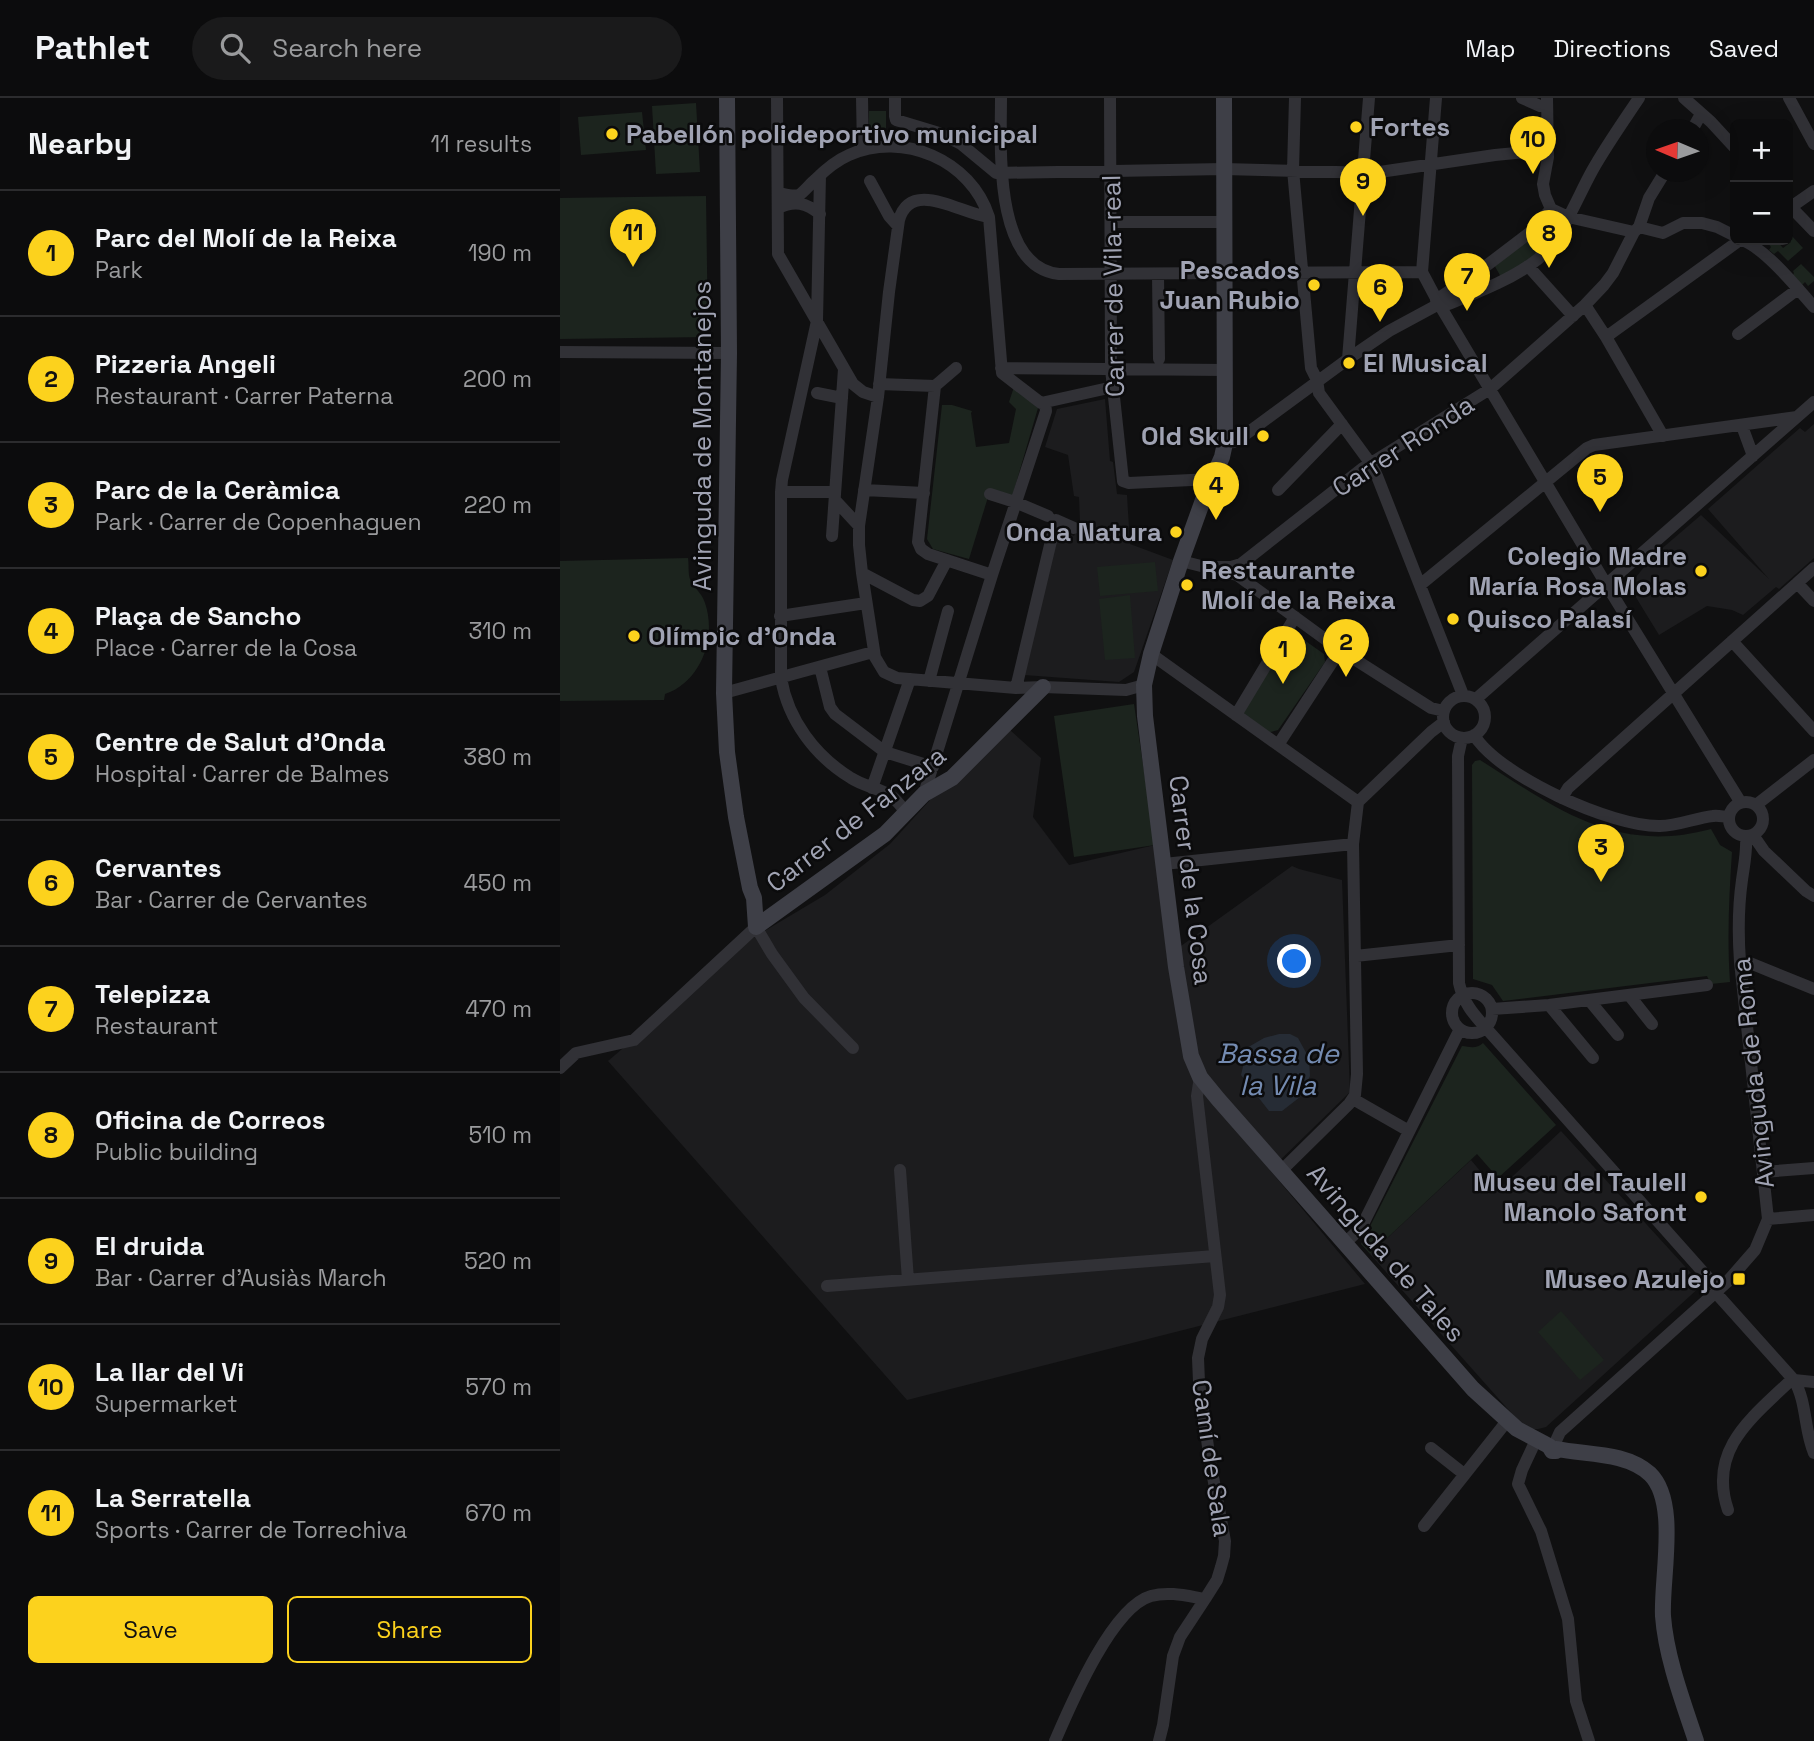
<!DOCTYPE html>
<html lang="en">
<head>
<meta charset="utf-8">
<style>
  :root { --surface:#0c0c0d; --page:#1a1a1b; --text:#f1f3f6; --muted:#9a9b9d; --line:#2c2c2e; --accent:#fcd21d }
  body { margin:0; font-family:"Space Grotesk",sans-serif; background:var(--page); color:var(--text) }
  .controls { position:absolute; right:21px; top:21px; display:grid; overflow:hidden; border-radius:10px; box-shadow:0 7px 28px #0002 }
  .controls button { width:63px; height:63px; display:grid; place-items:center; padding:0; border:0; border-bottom:2px solid var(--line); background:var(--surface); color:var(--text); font:35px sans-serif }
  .compass { position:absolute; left:1086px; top:21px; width:63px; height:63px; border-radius:50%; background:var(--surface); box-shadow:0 7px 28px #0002; rotate:272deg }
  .you { position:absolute; left:735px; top:864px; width:24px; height:24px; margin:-18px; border:5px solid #fff; border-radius:50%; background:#1a73e8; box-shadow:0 0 0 10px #1a73e833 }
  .badge { display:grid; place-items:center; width:46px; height:46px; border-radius:50%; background:var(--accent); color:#111; font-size:23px; font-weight:700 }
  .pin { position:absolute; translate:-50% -58px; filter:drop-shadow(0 2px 4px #0008) }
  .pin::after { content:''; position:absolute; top:37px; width:24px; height:21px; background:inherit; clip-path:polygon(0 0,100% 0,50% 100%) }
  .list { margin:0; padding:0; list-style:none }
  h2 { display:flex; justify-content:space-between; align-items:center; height:91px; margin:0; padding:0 28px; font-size:30px }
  h2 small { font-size:23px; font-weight:400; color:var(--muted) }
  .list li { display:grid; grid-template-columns:46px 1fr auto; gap:21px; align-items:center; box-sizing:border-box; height:126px; padding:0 28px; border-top:2px solid var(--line) }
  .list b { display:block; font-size:26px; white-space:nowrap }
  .list p { margin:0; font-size:23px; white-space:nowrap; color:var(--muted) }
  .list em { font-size:23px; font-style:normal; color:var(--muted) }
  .actions { display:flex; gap:14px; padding:21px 28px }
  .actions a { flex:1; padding:16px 0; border:2px solid var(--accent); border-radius:10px; text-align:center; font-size:24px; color:var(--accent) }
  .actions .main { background:var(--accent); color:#111 }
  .icon { flex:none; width:38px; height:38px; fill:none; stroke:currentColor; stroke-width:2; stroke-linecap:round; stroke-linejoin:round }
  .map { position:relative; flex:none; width:1254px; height:1643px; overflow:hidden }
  header { display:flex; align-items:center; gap:42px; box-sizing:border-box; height:98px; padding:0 35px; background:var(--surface); border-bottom:2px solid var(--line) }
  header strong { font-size:33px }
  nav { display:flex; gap:38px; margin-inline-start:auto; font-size:24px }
  .search { width:490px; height:63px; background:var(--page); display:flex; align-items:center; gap:18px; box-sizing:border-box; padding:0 24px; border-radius:38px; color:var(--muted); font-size:26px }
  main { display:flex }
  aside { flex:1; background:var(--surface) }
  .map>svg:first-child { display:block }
</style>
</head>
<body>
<header>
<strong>Pathlet</strong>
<div class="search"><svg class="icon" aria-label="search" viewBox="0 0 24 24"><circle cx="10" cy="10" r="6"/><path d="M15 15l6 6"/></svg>Search here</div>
<nav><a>Map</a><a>Directions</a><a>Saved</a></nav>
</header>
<main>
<aside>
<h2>Nearby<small>11 results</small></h2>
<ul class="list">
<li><span class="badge">1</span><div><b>Parc del Molí de la Reixa</b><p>Park</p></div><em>190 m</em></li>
<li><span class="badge">2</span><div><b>Pizzeria Angeli</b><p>Restaurant · Carrer Paterna</p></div><em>200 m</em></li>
<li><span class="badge">3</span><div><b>Parc de la Ceràmica</b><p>Park · Carrer de Copenhaguen</p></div><em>220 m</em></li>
<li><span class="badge">4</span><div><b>Plaça de Sancho</b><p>Place · Carrer de la Cosa</p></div><em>310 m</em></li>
<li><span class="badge">5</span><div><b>Centre de Salut d'Onda</b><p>Hospital · Carrer de Balmes</p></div><em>380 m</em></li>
<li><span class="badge">6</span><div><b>Cervantes</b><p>Bar · Carrer de Cervantes</p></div><em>450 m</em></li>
<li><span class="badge">7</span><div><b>Telepizza</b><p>Restaurant</p></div><em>470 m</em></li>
<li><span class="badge">8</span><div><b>Oficina de Correos</b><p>Public building</p></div><em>510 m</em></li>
<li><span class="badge">9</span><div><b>El druida</b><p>Bar · Carrer d'Ausiàs March</p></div><em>520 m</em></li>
<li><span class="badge">10</span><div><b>La llar del Vi</b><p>Supermarket</p></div><em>570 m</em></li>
<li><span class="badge">11</span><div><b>La Serratella</b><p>Sports · Carrer de Torrechiva</p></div><em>670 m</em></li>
</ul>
<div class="actions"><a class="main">Save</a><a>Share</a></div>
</aside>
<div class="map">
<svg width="1254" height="1643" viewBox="0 0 1254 1643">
  <rect width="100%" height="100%" fill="#101011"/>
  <path fill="#1c1c1e" d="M545 301 550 363 553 364 557 396 567 397 570 446 613 462 574 574 559 584 464 577 499 432 514 438 520 424 519 399 514 398 508 357 485 349 497 311Z
    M1254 326V460L1219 491 1216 489 1183 517 1172 512 1147 508 1099 537 1069 488 1092 459 1141 417 1209 481 1148 411 1240 330 1245 334Z
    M450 632 481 660 473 719 509 767 595 747 607 858 732 768 739 771 782 782 790 994 710 1072 805 1186 347 1302 48 963 191 841 265 797 330 746 371 701 384 692Z
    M1001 1033 1142 1187 986 1329 978 1331H969L962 1327 810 1156 911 1062 937 1093Z"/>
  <path fill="#1c241e" d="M136 5 140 74 96 76 92 8Z
    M309 13H326V35H309Z
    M82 14 86 52 21 57 18 19Z
    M146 98 148 239 0 241V100Z
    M985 122 998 129 979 156 941 179 933 165Z
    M1232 138 1243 150 1228 163 1218 153 1214 156 1209 152 1211 149 1208 145 1210 144 1213 146 1214 145 1212 142H1217V143L1223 150 1231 144 1228 140Z
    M1241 166 1254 179V183L1248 188 1245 184 1242 187 1233 177 1234 175 1233 173Z
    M454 289 478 310 452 399H428L409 461 373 451 367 441 382 307H392L412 313 411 315 416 349 449 345 456 311 449 304Z
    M128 460C129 466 128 476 130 481 134 490 142 495 145 505 157 539 141 584 105 596L104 602 0 603V463Z
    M595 464 598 493 540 498 537 469Z
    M570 497 575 560 545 562 539 501Z
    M737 537 764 556 765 564 718 632 707 635 685 619 682 608 728 539Z
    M574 606 595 747 514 759 494 618Z
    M920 662C996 710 1055 757 1151 731L1160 747 1172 754C1169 798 1167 841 1170 884L1151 886 1147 878 943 903 932 887 913 881 912 667 915 663Z
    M923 945 996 1027 938 1080 917 1056 810 1156 801 1146 902 948C910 949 917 951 923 945Z
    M1001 1213 1044 1262 1020 1282 978 1234Z"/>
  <path fill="#262c35" d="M719 936H730L738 940 749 960 750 978 740 999 722 1013H709L681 977 685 960 678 955 704 940Z"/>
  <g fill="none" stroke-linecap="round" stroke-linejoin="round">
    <path stroke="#313136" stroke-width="12" d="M217 0 218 156 293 286 303 294 318 299
      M302 0 303 52
      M335 0V18L336 22 379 35 401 46 436 75 664 71 813 75 935 57 988 52
      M441 0C441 48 433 169 499 176L862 174
      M550 0 551 271 563 383 569 385 652 381
      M735 0 733 72 751 270 757 282 759 295 811 366 817 378 903 597
      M876 0 862 174 879 206 1046 486 1181 705
      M962 0 980 8H987
      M987 0 988 59 983 86 985 97 991 111 1008 119 1074 134
      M1124 0 1151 24 1175 50
      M1229 0 1254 46
      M1132 32 1141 16
      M260 77 257 223 222 382 221 394V580C228 622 255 658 291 680 303 688 319 690 331 698 337 702 341 709 346 714
      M310 83 329 118 338 128
      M218 95C224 96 233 99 239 97 244 94 250 86 255 82 265 72 275 63 289 57 343 33 411 62 429 119L442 275 481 305 553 289
      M1228 106 1254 133
      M1231 109 1254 93
      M218 110C235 102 246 105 260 116
      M429 119C401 116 351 80 339 122L329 194 318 299 299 428V447L302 475 315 559 324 574 337 580 456 590 483 589 566 592 584 587
      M551 124H665
      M1079 129 1103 135 1123 125H1142L1157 129 1175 138
      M1182 142C1206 151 1237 190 1254 209
      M968 168 1013 218
      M598 176 599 261
      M876 202 922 171 972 133 991 111
      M1025 207 1046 239 1103 338
      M881 209C913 196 950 183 978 161 1003 139 1016 102 1032 73 1046 48 1063 24 1079 0
      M1178 236 1238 191
      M1046 239 1180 142
      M0 254 169 255
      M788 261 809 0
      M396 270 375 288 358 444 361 451 368 456 432 477
      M441 270 666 272
      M319 286 375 288
      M257 295 282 300
      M1182 328 1193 358
      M665 345 674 344 682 339 788 261 829 233 879 206
      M304 392 364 395
      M718 392 782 326
      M221 394H275
      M430 396 455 404 488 418
      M275 402 299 428
      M272 438 284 271
      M621 463 677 477 780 552 871 610 884 613
      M651 469H671L681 466 803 370 930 291 1025 207 1044 187 1053 175 1074 134 1079 129 1089 100 1105 74
      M302 475 353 502 360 503 368 498 387 462
      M1237 485 1254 503
      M860 487 1027 350 1034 347 1237 319
      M220 518 306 505
      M1172 543 1254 633
      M591 556 798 704
      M260 569 270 609 275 616 325 654 373 669
      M369 583 388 513
      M456 590 496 422 514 430
      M164 595 313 554
      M883 619a21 21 0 1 1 42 0a21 21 0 1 1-42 0Z
      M916 601 1254 304
      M676 617 735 519
      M914 637C939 678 1052 729 1100 728 1118 728 1135 720 1153 718 1158 717 1164 719 1169 719
      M902 640 898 658 899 885C903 904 913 916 926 930L1159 1192
      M718 647 780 552
      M312 690 350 581
      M364 696 432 477 486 313 485 305
      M1002 700 1008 690 1254 470
      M1169 721a17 17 0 1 1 34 0a17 17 0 1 1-34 0Z
      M1196 707 1254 662
      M1193 737 1204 753 1246 793 1254 798
      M604 766 793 746
      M795 858 899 847
      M1180 864 1190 865 1254 891
      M892 915a20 20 0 1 1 40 0a20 20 0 1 1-40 0Z
      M1069 897 1092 926
      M1029 902 1058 937
      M989 907 1033 960
      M932 911 989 907 1147 887
      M0 970 16 955 74 942 196 829 212 856 244 900 293 950
      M793 1001 849 1033
      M340 1072 348 1182
      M721 1073 789 1006 795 997 797 976 793 746 798 704 871 634 884 624
      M1203 1074 1254 1070
      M1208 1121 1254 1117
      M785 1145 801 1130 900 931
      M267 1188 655 1158
      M1156 1195 1234 1282C1247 1304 1244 1332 1254 1355
      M976 1342 962 1372 958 1386 981 1433 1008 1521 1016 1603 1029 1643
      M995 1345 1000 1334 1167 1184 1195 1152 1208 1121 1180 864C1178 836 1178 810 1182 782 1184 767 1187 754 1186 739
      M871 1350 904 1376
      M1168 1412C1148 1353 1190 1321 1228 1285L1234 1282 1254 1284
      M864 1428 947 1323
      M495 1643C511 1606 552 1509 591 1498 609 1493 627 1498 645 1501L657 1482 661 1469 664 1458 665 1443 650 1363 639 1284 638 1260 642 1241 658 1209 660 1197 637 998 640 979
      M599 1643 603 1627 613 1558 620 1539 645 1501"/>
    <path stroke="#3e3f47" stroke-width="16" d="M167 0 169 255 164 595 167 654 176 719 190 790 194 800 196 829 325 736 364 696 392 680 483 589
      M664 0 665 345 662 359 643 402 621 463 591 556 584 587 585 618 616 869 631 958 640 979 658 1001 913 1291 957 1331 989 1348 992 1353H996L997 1351C1027 1357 1066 1354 1090 1376 1119 1404 1101 1480 1103 1518 1106 1559 1123 1604 1136 1643"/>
  </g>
  <g fill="#fcd21d" stroke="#0b0b0c" stroke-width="2.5">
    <circle cx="796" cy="29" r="7"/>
    <circle cx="52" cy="36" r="7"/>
    <circle cx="754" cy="187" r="7"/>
    <circle cx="789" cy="265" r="7"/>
    <circle cx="703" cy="338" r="7"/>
    <circle cx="616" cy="434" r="7"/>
    <circle cx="1141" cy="473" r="7"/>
    <circle cx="627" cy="487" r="7"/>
    <circle cx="893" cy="521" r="7"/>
    <circle cx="74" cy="538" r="7"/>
    <circle cx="1141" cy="1099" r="7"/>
    <rect x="1172" y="1174" width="14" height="14" rx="3.5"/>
  </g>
  <g text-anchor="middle" stroke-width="5" stroke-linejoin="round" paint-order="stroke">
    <g font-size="26" font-weight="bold" fill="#a0a3b3" stroke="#0b0b0c" text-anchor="start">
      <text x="810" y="38">Fortes</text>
      <text x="66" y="45">Pabellón polideportivo municipal</text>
      <text x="740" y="181" text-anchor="end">Pescados<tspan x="740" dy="30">Juan Rubio</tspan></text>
      <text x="803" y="274">El Musical</text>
      <text x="689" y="347" text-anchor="end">Old Skull</text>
      <text x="602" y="443" text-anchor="end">Onda Natura</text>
      <text x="1127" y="467" text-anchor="end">Colegio Madre<tspan x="1127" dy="30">María Rosa Molas</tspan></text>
      <text x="641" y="481">Restaurante<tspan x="641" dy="30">Molí de la Reixa</tspan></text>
      <text x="907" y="530">Quisco Palasí</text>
      <text x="88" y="547">Olímpic d'Onda</text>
      <text x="1127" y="1093" text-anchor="end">Museu del Taulell<tspan x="1127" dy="30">Manolo Safont</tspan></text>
      <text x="1165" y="1190" text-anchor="end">Museo Azulejo</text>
    </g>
    <g font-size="26" fill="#a0a3b3" stroke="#0b0b0c">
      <text transform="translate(553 188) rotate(-91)" y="9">Carrer de Vila-real</text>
      <text transform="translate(142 338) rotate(-90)" y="9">Avinguda de Montanejos</text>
      <text transform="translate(843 348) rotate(-33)" y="9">Carrer Ronda</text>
      <text transform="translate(296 721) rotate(-38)" y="9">Carrer de Fanzara</text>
      <text transform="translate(631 782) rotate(83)" y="9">Carrer de la Cosa</text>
      <text transform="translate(1193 975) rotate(-96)" y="9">Avinguda de Roma</text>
      <text transform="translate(826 1155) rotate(49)" y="9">Avinguda de Tales</text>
      <text transform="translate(652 1360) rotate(82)" y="9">Camí de Sala</text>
    </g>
    <g font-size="28" font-style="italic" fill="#748bb1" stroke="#0b0b0c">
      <text x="718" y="965">Bassa de<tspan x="718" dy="32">la Vila</tspan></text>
    </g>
  </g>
</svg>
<div class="controls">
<button>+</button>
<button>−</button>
</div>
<svg class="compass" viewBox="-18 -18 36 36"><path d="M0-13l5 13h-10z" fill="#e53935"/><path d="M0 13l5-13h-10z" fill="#9a9b9d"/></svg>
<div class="you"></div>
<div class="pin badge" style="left:723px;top:586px">1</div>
<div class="pin badge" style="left:786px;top:579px">2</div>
<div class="pin badge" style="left:1041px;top:784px">3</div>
<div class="pin badge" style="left:656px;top:422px">4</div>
<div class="pin badge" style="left:1040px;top:414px">5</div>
<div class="pin badge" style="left:820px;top:224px">6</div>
<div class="pin badge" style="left:907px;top:213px">7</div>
<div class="pin badge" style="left:989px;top:170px">8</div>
<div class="pin badge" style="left:803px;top:118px">9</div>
<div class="pin badge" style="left:973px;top:76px">10</div>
<div class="pin badge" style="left:73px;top:169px">11</div>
</div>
</main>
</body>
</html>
